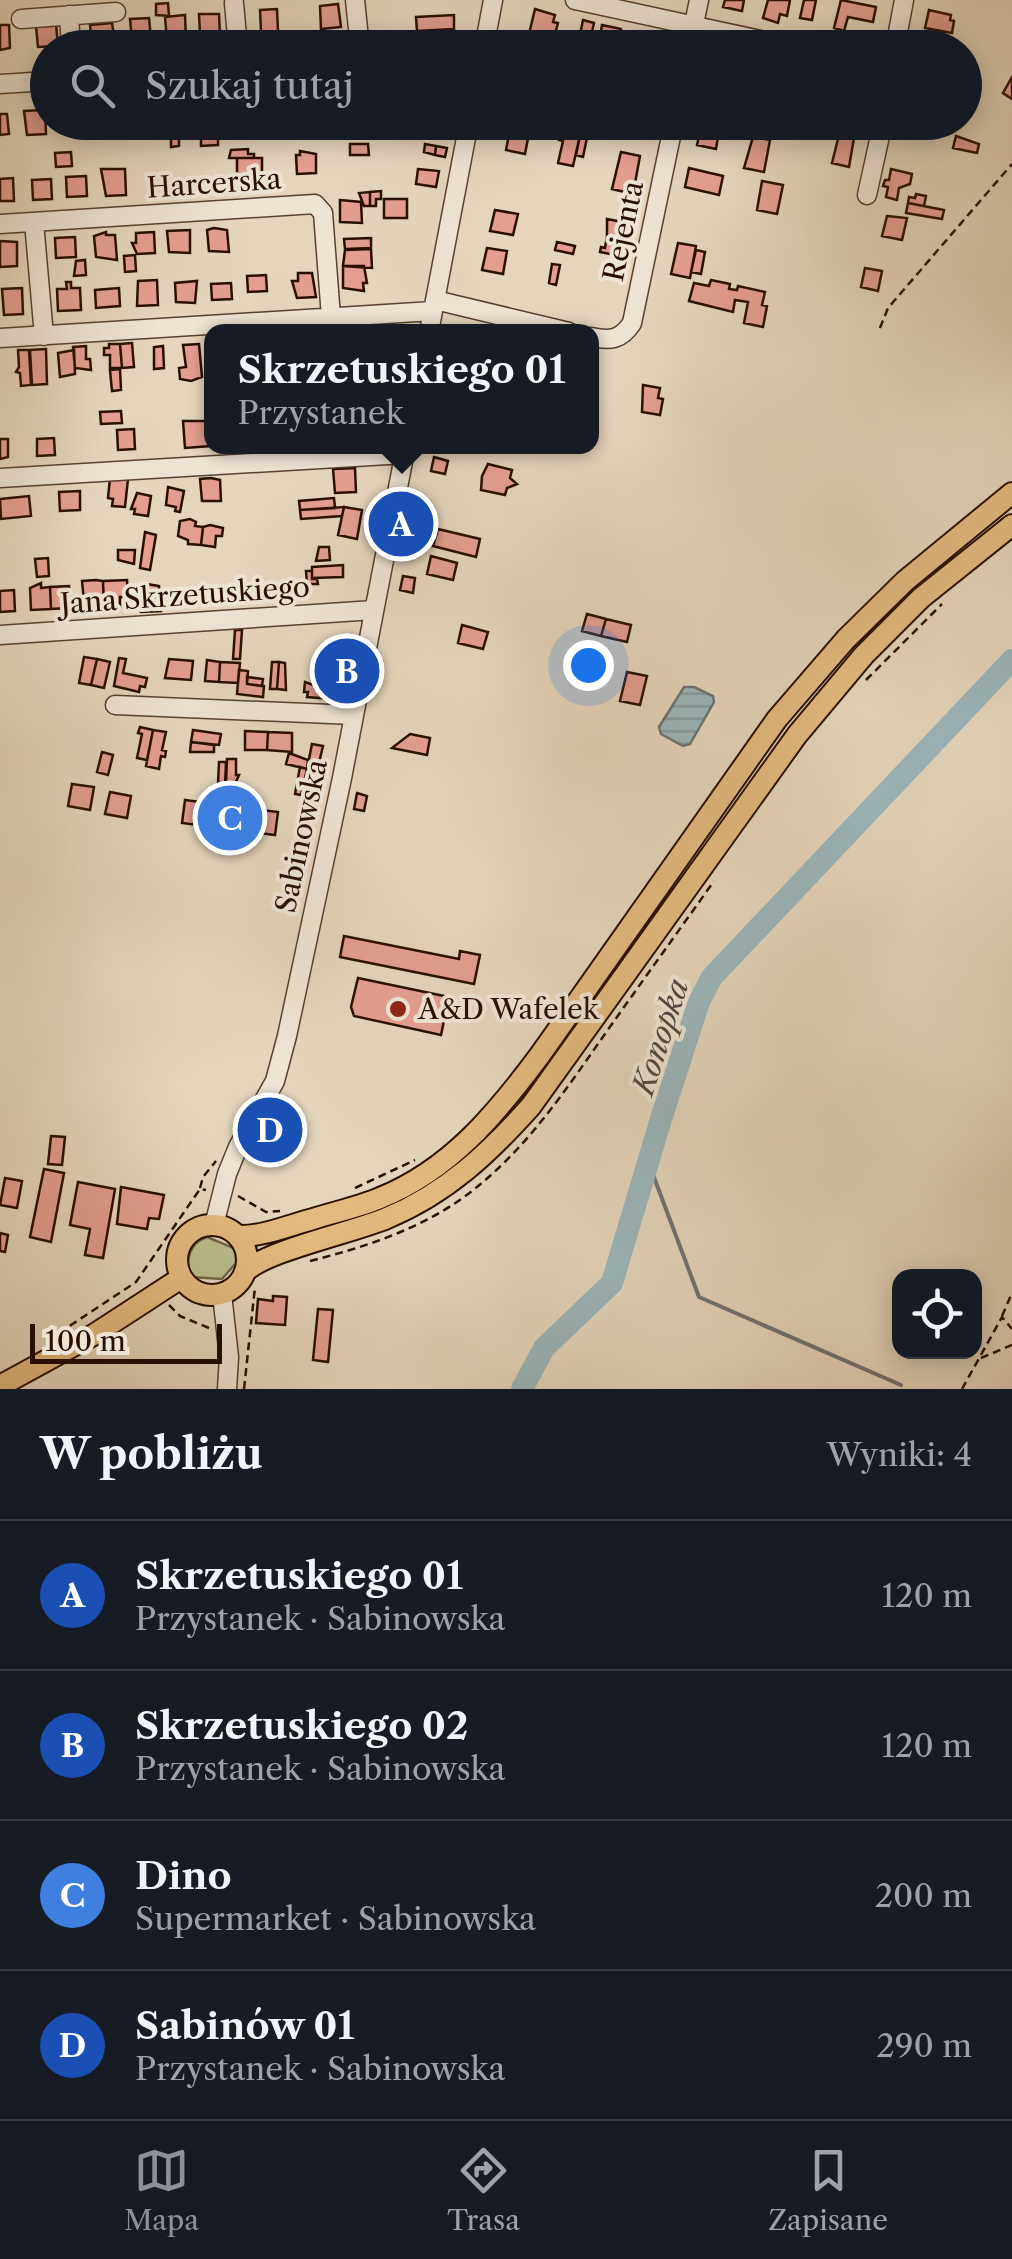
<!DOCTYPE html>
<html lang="pl">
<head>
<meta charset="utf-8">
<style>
  :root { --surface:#171b24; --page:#20242c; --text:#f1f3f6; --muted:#9ea1a6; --line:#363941; --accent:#8c9099 }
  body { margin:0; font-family:"Libre Caslon Text",serif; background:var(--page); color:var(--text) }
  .controls { position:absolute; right:30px; bottom:30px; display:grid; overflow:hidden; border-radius:20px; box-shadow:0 5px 25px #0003 }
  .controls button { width:90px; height:90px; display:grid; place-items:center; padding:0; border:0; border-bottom:2px solid var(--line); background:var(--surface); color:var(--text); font:50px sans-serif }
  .scale { position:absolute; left:30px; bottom:25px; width:192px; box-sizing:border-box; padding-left:10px; border:5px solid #2a0f00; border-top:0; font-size:28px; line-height:35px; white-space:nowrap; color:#2a0f00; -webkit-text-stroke:8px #eee4d3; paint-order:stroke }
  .you { position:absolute; left:588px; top:665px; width:35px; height:35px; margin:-25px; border:8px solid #fff; border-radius:50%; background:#1a73e8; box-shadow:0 0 0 15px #1a73e833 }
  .badge { display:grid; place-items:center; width:65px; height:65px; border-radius:50%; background:var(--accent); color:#fff; font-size:32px; font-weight:700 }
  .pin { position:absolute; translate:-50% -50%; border:5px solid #fff; box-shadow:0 2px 10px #0006 }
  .popup { position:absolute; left:204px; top:324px; width:395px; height:130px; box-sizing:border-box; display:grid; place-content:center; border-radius:20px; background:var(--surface); filter:drop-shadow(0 2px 8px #0005); font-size:32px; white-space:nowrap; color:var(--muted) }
  .popup b { font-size:38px; color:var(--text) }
  .popup::after { content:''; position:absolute; left:50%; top:100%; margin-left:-20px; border:20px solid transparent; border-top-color:var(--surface) }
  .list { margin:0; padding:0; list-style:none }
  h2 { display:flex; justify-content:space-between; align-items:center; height:130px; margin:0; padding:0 40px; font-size:42px }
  h2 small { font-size:32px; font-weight:400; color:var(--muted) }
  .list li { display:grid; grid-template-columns:65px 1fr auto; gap:30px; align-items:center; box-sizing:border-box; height:150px; padding:0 40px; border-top:2px solid var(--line) }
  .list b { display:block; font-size:38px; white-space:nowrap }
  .list p { margin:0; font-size:32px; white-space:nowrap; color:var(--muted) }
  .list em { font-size:32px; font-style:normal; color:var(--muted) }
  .icon { flex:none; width:55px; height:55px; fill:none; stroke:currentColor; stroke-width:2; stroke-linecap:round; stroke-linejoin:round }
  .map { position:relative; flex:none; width:1012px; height:1389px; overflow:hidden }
  .search { position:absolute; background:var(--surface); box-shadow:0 5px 25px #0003; left:30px; right:30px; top:30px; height:110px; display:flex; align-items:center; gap:25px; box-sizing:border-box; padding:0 35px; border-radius:55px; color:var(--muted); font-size:38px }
  .sheet { height:730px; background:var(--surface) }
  nav { display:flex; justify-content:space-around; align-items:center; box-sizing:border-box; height:140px; border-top:2px solid var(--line); background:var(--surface); font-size:28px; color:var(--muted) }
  nav a { display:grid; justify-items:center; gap:5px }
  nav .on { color:var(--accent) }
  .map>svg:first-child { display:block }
</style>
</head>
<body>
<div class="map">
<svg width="1012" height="1389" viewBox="0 0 1012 1389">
  <defs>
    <pattern id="water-rules" width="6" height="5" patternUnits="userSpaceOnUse" patternTransform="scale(2.5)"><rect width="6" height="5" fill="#9bb6bb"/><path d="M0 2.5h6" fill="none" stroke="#869b9f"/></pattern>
  </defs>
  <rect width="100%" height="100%" fill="#e5d5bb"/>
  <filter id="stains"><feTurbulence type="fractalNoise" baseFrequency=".002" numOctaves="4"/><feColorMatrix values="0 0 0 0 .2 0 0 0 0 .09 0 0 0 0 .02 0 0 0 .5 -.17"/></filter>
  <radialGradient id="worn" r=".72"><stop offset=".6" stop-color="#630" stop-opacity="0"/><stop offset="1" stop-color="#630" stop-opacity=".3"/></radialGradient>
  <path fill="#b9bc8d" stroke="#726646" stroke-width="2.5" d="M207 1237 236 1249V1263L222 1279 191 1277C185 1260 189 1243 207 1237Z"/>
  <path fill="url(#water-rules)" stroke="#6e7370" stroke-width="2.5" d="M684 687H694L713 696 714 702 690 744 683 746 661 734 659 727Z"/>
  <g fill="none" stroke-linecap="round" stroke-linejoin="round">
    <path stroke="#6e7370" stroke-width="4" d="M649 1164 699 1297 901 1385"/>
    <path stroke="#9bb6bb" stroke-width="22" d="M522 1389 544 1348 612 1283 661 1119 699 1002 712 977 1012 660"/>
  </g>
  <path fill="#e49e90" stroke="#2a0f00" stroke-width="2.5" d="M725 0H744L742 11 723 7Z
    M768 0H790L787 16 780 14 778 23 763 18Z
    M804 0H816L812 20 800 18Z
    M841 0 876 7 873 22 848 17 844 31 834 28Z
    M168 3 169 16 156 15V4Z
    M338 4 341 27 321 29 320 6Z
    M277 9 278 31 261 32 260 10Z
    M535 9 555 15 553 22 558 23 555 34 546 32 543 44 533 41 534 35 529 34Z
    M929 10 951 15 950 20 954 21 952 33 925 28Z
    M199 14H219L220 36 200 34Z
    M185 15 186 39 167 40 165 17Z
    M454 15V29L417 31 416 17Z
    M149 18 151 39 132 40 130 19Z
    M583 20 594 23 590 41 579 39Z
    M112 23 115 42 92 44 90 25Z
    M56 24 58 46 38 47 36 26Z
    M0 25H9L10 48 0 50Z
    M602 25 621 29 620 48H598Z
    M1012 77V99L1003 93Z
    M45 110 46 134 27 135 24 111Z
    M0 114H7L9 134 0 135Z
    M61 122H83V128L62 129Z
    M296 122H315L316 128 296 129Z
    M402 122H420V134H402Z
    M570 122H583L581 131 569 129Z
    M702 122H721L719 131 701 127Z
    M171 127H179V146L171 147Z
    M701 127 719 131 716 149 697 145Z
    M565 128 581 131 573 166 558 163 563 141 559 140Z
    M510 129 529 133 525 154 506 150Z
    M206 130H213V135L218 134V145L201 146V135H206Z
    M581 131 588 133 583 157 576 155Z
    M839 135 854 138 849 167 832 163Z
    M956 136 979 144 977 153 953 148Z
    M753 137 770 140 764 172 744 168Z
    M350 144H368L369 155H350Z
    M425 144 436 146 435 155 424 152Z
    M436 146 447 148 445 157 435 155Z
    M248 149V154H254V158H229L231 150Z
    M300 151 316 154V173L297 174 296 155H300Z
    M71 152 72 166 56 167 55 153Z
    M621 152 640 156 633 194 612 189Z
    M237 158H262V179H237Z
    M689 168 723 176 719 195 685 187Z
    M101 169H125L126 195 106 196Z
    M418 169 439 171 436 187 416 184Z
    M891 169 912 174 910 184 899 188 897 200 886 197 888 187 883 186 885 180H889Z
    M86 176 87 196 67 197 66 177Z
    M13 178 14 201H0V179Z
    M51 179 52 199 33 200 32 180Z
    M762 181 783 185 777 214 757 210Z
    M381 191V199H376V206H370V192Z
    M370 192V206H364L359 193Z
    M916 194 926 196 924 206 908 203 909 197 915 198Z
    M384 199H407V218H384Z
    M340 200 361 202 362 223 340 222Z
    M908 203 944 210 942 219 906 213Z
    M495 210 518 214 513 235 490 231Z
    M887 216 907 218 902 240 882 236Z
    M607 219 628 223 624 240 607 236Z
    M214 228 227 230 229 252 209 251 207 230Z
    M190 230V253L169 252 167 231Z
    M106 232V235H115L117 260 96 257 94 236Z
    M154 232 155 253 137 254 132 243H136V233Z
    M607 236 624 240 621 256 600 252 601 247 605 248Z
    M75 237 76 257 56 258 55 238Z
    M371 238V248L345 249 344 239Z
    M0 241 17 242V266L0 267Z
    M557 242 575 246 573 254 555 250Z
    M678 243 696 246 690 278 671 274Z
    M487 248 507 251 503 274 482 270Z
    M371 249 372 268 343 266 345 250Z
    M696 250 705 252 701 274 691 272Z
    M135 255 136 271 125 272 124 256Z
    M85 260 86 275 74 276 76 261Z
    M552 264 560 265 556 285 549 283Z
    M343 266H364L367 283H363L364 291 343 288Z
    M865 268 882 271 878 291 861 287Z
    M298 273H312L316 297 297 298 292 281H298Z
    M266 275 267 291 248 292 247 276Z
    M157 280 158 305 137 306 138 281Z
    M711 280 730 284 729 289 737 290 738 286 765 292 762 305 767 306 763 327 744 323 748 302 735 300 733 312 689 301 694 283 709 286Z
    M197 281 195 303 176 302 175 283Z
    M66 282H71V288H80L81 310 58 311 57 289H67Z
    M231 283 232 299 212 300 211 284Z
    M22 288 23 314 4 315 2 289Z
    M119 288 120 306 96 308 95 290Z
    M132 343 134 367 122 368 120 344Z
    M109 344H120L122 368H110V355H104V348H109Z
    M199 344 202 377 191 381 180 379 179 368 186 367 183 345Z
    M86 346V359H90L91 370 75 368 73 347Z
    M163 346 164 368 154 369V347Z
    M46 349 47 384 32 385 30 350Z
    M18 350H29L31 385 21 386 20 373 16 372 19 367Z
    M74 350 75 374 60 377 58 353Z
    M120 369 121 390 112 391 110 370Z
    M643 385 660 388 658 398 663 399 660 415 642 412Z
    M121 411 122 423 101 424 100 412Z
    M183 421H206V428H210L211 446 185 448Z
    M134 429 135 449 118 450 117 430Z
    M54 438 55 455 37 456V439Z
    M0 439H8V457L0 459Z
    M434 457 448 461 445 474 431 471Z
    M488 464 512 470 510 478 517 484 507 488 505 495 481 490 482 476Z
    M355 468 356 492 335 493 333 469Z
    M110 478 128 479 125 507 112 506 113 499 108 498Z
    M211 478 220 480 221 501H202L200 479Z
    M168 487 184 491 180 512 175 511 176 507 166 505Z
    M80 491V510L60 511 59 492Z
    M137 493 151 496 148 516 134 514 135 509H131Z
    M29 496 31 516 1 519 0 499Z
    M334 498 335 508 300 510 299 501Z
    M344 507 342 516 301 519 300 510Z
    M344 507 362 510 357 539 338 535Z
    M190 519 196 522 195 526 203 527 201 545 188 544V540L178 536 180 521Z
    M210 525 223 528 222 536H216L215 547 201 545 203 527Z
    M438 529 480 539 476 557 433 546Z
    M145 532 156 535 150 570 140 568Z
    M319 547H329L330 560 316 561Z
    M118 550H135L134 564 118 560Z
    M431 556 457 563 453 580 427 574Z
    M48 558 49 576 37 577 35 559Z
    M343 565V577L312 578V567Z
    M306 571H312V579H317L318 584H307Z
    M403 576 415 578 413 593 400 590Z
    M96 580 103 581 104 607 92 608 84 601 82 581Z
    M127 580 128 597H120V607H104L103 581Z
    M41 583V588L50 587 51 609 31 610 30 588Z
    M147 584 159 586 161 611 141 612 140 587H147Z
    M69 586 71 608 51 609 50 587Z
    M14 590 15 611 0 612V591Z
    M587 614 606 619 601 636 582 631Z
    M606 619 631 625 627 642 601 636Z
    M462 625 488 632 483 649 458 643Z
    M235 630H242L240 659H233Z
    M84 657 97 659 91 685 79 683Z
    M119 658 126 659 123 673 147 678 145 687 140 686 139 692 114 686Z
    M97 659 110 662 104 688 91 685Z
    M169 659 193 661 191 680 165 678Z
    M207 660 220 662 219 682 205 681Z
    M220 662 240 663 238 683 219 682Z
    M272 662H279L277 689H270Z
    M279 662 285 663 286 690 277 689Z
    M318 666 326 668 322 688 316 687 315 682Z
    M326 668 337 670 331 699 307 697 308 692H304L305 682 322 688Z
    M239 670 248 671 247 684 264 686 263 697 237 694Z
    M627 672 647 676 640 705 620 701Z
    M247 677 263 679 262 686 247 684Z
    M140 727 153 730 147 760 137 758 142 734 138 733Z
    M153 730 166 732 162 750 166 751 165 757 161 756 159 769 146 766Z
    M193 730 221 734 219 745 191 742Z
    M245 731 268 732 267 750H245Z
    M268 732 292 733V752L267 750Z
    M410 734 430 738 427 755 392 748Z
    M191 742 214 745V752H190Z
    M312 744 323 746 317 771 307 769Z
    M102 752 113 755 108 775 97 772Z
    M289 753 308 760 307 769 286 764Z
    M227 759H236V775H239L235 784H226Z
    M219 762H226L225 785 218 784Z
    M300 767 307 769 301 795 295 794Z
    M307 769 317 771 312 798 301 795Z
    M72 784 94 787 90 810 68 806Z
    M110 792 131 796 127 818 105 814Z
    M237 792 254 795 253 803 235 800Z
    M357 793 367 796 364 811 354 809Z
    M185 800 278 812 275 835 182 823Z
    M344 936 459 959 460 951 480 955 474 984 340 957Z
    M358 978 449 997 441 1035 354 1016 351 1007Z
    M51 1136 65 1137 62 1165 48 1164Z
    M44 1169 64 1173 51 1242 30 1237Z
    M5 1178 22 1181 17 1208 0 1205Z
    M78 1182 115 1189 103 1258 85 1255 90 1229 70 1225Z
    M121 1187 164 1195 159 1219 149 1218 147 1229 117 1224Z
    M0 1233 8 1235 5 1252 0 1251Z
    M273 1296 287 1297 285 1325 256 1323 258 1299 273 1301Z
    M318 1309 333 1310 328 1362 313 1360Z"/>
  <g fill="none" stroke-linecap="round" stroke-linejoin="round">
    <defs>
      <path id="minor" d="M355 0 360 48
        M575 0 797 48
        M234 3 238 48
        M69 15 71 48
        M21 19 116 12
        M484 48 493 0
        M689 48 699 0
        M895 48 904 0
        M0 84 48 81
        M867 195 883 122
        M34 222 44 336
        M0 224 315 204 323 213 331 317
        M435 300 569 332
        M429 332 469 122
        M591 337C610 341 621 340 632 323L674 122
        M0 338 433 311
        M0 478 405 454
        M0 635 374 610
        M115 705 354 715
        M214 1225 227 1174 238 1147 275 1081 287 1036 342 778 406 446
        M222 1294 229 1357 227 1389"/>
      <path id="major" d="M177 1260a35 35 0 1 1 70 0a35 35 0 1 1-70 0Z
        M238 1236C262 1237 290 1225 313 1219 335 1212 359 1207 380 1198 450 1170 496 1114 540 1055L777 719 846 639 905 581 1012 493
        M245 1272C264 1251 355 1232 387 1218 447 1193 489 1153 531 1106L797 735 864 655 921 598 1012 525
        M0 1386 95 1334 181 1278"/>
    </defs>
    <use href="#minor" stroke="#59402f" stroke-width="21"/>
    <use href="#major" stroke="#2a0f00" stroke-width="24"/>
    <path stroke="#2a0f00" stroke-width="2.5" stroke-dasharray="8 5" stroke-linecap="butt" d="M880 328 888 308 1012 164
      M866 680 942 604
      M200 1188 203 1177 216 1161
      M355 1188 415 1160
      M238 1196 266 1212 280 1211
      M310 1261C365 1247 418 1230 464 1197 527 1151 568 1086 612 1024 646 976 680 929 714 881
      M169 1305 180 1316 209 1328
      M1002 1316 1012 1293
      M59 1333 136 1282 200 1189 206 1190
      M981 1358 1012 1345
      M244 1389 255 1287
      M962 1389 1002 1317 1012 1329"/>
    <use href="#minor" stroke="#eee4d3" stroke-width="18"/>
    <use href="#major" stroke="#e2ba7e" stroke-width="20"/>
  </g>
  <circle fill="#8f2418" stroke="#eee4d3" stroke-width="4" cx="398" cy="1009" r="10"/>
  <g text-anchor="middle" stroke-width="8" stroke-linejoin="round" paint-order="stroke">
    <g font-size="28" fill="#2a0f00" stroke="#eee4d3">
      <text transform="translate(214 183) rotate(-4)" y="10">Harcerska</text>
      <text transform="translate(623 231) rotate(-78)" y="10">Rejenta</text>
      <text transform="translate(185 595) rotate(-4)" y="10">Jana Skrzetuskiego</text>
      <text transform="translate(301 836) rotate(-78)" y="10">Sabinowska</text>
    </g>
    <g font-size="28" fill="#2a0f00" stroke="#eee4d3" text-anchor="start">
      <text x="418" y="1019">A&amp;D Wafelek</text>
    </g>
    <g font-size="30" font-style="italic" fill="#524941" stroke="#eee4d3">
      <text transform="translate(661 1037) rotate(-72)" y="10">Konopka</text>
    </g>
  </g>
  <rect width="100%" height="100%" filter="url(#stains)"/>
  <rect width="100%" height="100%" fill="url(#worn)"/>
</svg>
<div class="controls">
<button><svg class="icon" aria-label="locate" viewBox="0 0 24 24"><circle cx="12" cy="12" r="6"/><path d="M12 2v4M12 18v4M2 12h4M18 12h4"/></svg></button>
</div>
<div class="scale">100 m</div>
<div class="you"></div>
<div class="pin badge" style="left:401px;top:524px;background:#1a4fb4">A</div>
<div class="popup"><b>Skrzetuskiego 01</b>Przystanek</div>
<div class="pin badge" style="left:347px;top:671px;background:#1a4fb4">B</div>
<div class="pin badge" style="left:230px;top:818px;background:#3f7fe0">C</div>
<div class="pin badge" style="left:270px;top:1130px;background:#1a4fb4">D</div>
<div class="search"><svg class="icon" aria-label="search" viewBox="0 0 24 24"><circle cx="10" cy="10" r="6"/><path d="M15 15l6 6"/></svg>Szukaj tutaj</div>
</div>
<section class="sheet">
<h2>W pobliżu<small>Wyniki: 4</small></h2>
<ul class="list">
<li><span class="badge" style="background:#1a4fb4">A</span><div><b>Skrzetuskiego 01</b><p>Przystanek · Sabinowska</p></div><em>120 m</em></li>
<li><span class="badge" style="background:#1a4fb4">B</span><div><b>Skrzetuskiego 02</b><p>Przystanek · Sabinowska</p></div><em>120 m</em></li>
<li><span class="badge" style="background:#3f7fe0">C</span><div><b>Dino</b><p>Supermarket · Sabinowska</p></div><em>200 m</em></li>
<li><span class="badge" style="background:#1a4fb4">D</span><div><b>Sabinów 01</b><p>Przystanek · Sabinowska</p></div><em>290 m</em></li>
</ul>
</section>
<nav>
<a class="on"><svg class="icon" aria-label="map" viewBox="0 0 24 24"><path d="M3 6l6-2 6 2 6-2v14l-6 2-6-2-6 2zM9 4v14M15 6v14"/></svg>Mapa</a>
<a><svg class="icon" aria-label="directions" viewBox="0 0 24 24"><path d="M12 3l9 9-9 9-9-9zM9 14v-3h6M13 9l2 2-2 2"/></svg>Trasa</a>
<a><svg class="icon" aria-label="saved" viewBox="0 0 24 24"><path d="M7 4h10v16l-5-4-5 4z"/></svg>Zapisane</a>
</nav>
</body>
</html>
